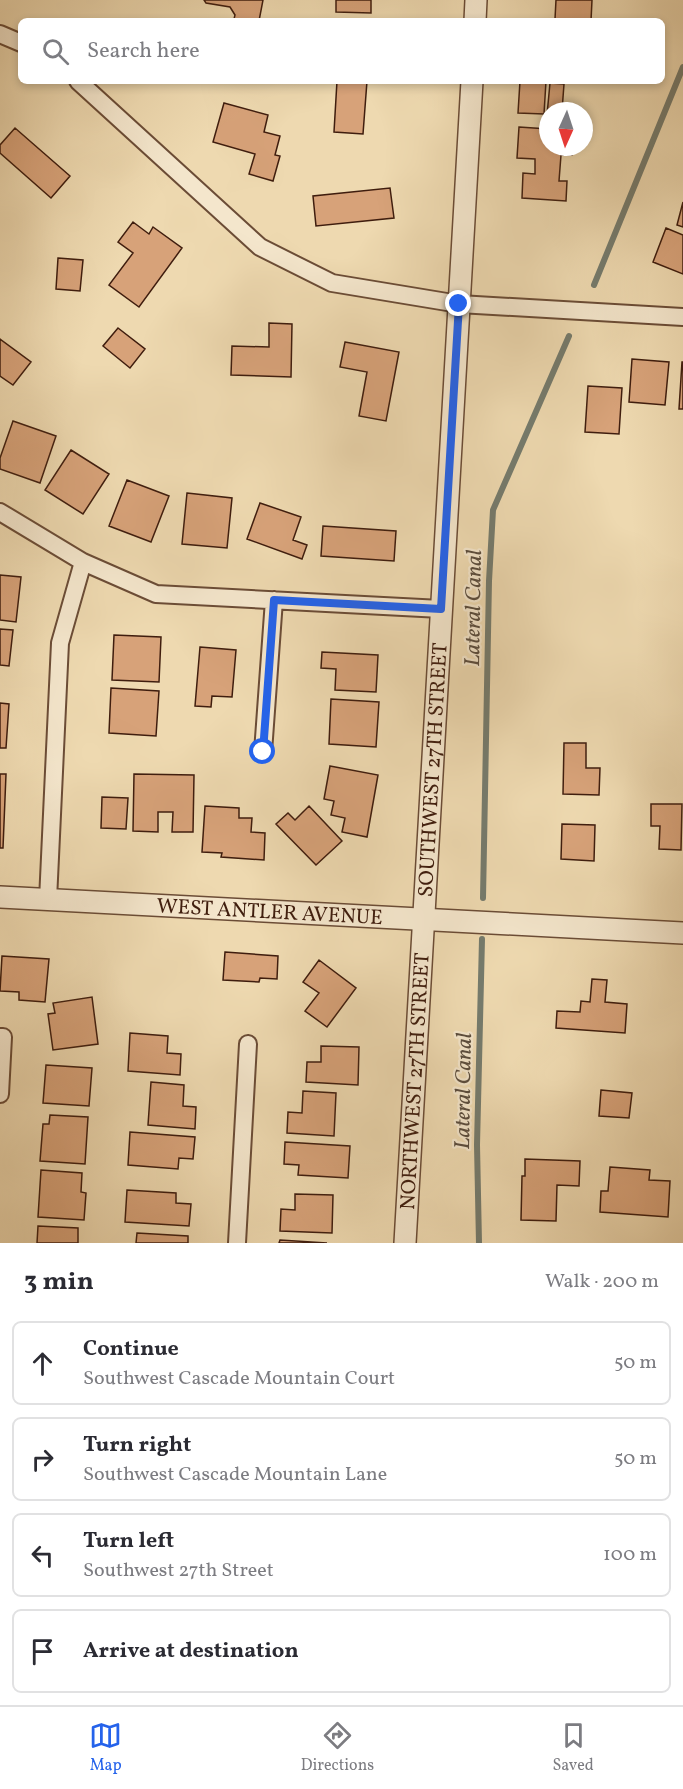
<!DOCTYPE html>
<html lang="en">
<head>
<meta charset="utf-8">
<style>
  :root { --surface:#fff; --page:#f7f7f7; --text:#2b2b33; --muted:#7c7c81; --line:#e1e1e2; --accent:#2563eb }
  body { margin:0; font-family:Vollkorn,serif; background:var(--page); color:var(--text) }
  .compass { position:absolute; left:539px; top:102px; width:54px; height:54px; border-radius:50%; background:var(--surface); box-shadow:0 3px 9px #0003; rotate:183deg }
  .stop { position:absolute; width:18px; height:18px; margin:-14px; border:4px solid #2563eb; border-radius:50%; background:#fff }
  .stop.end { background:#2563eb; border-color:#fff; box-shadow:0 2px 6px #0008 }
  .list { margin:0; padding:0; list-style:none }
  h2 { display:flex; justify-content:space-between; align-items:center; height:78px; margin:0; padding:0 24px; font-size:26px }
  h2 small { font-size:20px; font-weight:400; color:var(--muted) }
  .list li { display:grid; grid-template-columns:39px 1fr auto; gap:18px; align-items:center; box-sizing:border-box; height:84px; margin:0 12px 12px; padding:0 12px; border:2px solid var(--line); border-radius:9px }
  .list b { display:block; font-size:22px; white-space:nowrap }
  .list p { margin:0; font-size:20px; white-space:nowrap; color:var(--muted) }
  .list em { font-size:20px; font-style:normal; color:var(--muted) }
  .icon { flex:none; width:33px; height:33px; fill:none; stroke:currentColor; stroke-width:2; stroke-linecap:round; stroke-linejoin:round }
  .map { position:relative; flex:none; width:683px; height:1243px; overflow:hidden }
  .search { position:absolute; background:var(--surface); box-shadow:0 3px 9px #0003; left:18px; right:18px; top:18px; height:66px; display:flex; align-items:center; gap:15px; box-sizing:border-box; padding:0 21px; border-radius:9px; color:var(--muted); font-size:22px }
  .sheet { height:462px; background:var(--surface) }
  nav { display:flex; justify-content:space-around; align-items:center; box-sizing:border-box; height:84px; border-top:2px solid var(--line); background:var(--surface); font-size:16px; color:var(--muted) }
  nav a { display:grid; justify-items:center; gap:3px }
  nav .on { color:var(--accent) }
  .map>svg:first-child { display:block }
</style>
</head>
<body>
<div class="map">
<svg width="683" height="1243" viewBox="0 0 683 1243">
  <rect width="100%" height="100%" fill="#eed9b0"/>
  <filter id="stains"><feTurbulence type="fractalNoise" baseFrequency=".00333" numOctaves="4"/><feColorMatrix values="0 0 0 0 .2 0 0 0 0 .09 0 0 0 0 .02 0 0 0 .5 -.17"/></filter>
  <radialGradient id="worn" r=".72"><stop offset=".6" stop-color="#630" stop-opacity="0"/><stop offset="1" stop-color="#630" stop-opacity=".3"/></radialGradient>
  <g fill="none" stroke-linecap="round" stroke-linejoin="round">
    <path stroke="#757b6d" stroke-width="6" d="M594 285 683 67
      M483 898 489 581 493 510 569 336
      M479 1243 477 1145 482 939"/>
  </g>
  <path fill="#d7a279" stroke="#3f1d0e" stroke-width="1.5" d="M204 0H263L259 21 234 19 235 15 230 7 206 3Z
    M336 0H371V13L336 12Z
    M556 0H592L591 21H548L549 19H555Z
    M337 81H367L363 134 334 132Z
    M520 81H546L544 114 518 113Z
    M550 83 564 84 562 111H548V115H547Z
    M224 103 268 115 264 132 280 136 275 155 280 156 273 181 249 174 255 154 213 142Z
    M519 127 548 129V147H573L572 155H561L559 181H567L566 201 522 198 523 173 535 174V159L517 158Z
    M15 128 70 176 51 198 0 153V145Z
    M390 188 394 218 316 226 313 196Z
    M683 202V227L677 225Z
    M133 222 149 234 153 227 182 248 139 307 109 285 133 253 118 242Z
    M666 228 683 235V274L653 262Z
    M58 258 83 260 80 291 56 289Z
    M269 323 292 324 291 377 231 375 232 346 269 347Z
    M118 328 145 349 130 368 103 346Z
    M0 339 31 362 13 385 0 376Z
    M345 342 399 352 386 421 359 416 367 372 340 367Z
    M632 359 669 362 665 405 629 402Z
    M682 362H683V409H679Z
    M588 386 622 388 619 434 585 432Z
    M13 421 56 436 40 483 0 469V458Z
    M71 450 109 474 83 514 45 490Z
    M127 480 169 496 151 542 109 526Z
    M187 493 232 498 227 548 182 544Z
    M260 503 301 517 293 540 307 545 302 559 247 539Z
    M323 526 396 531 394 561 321 556Z
    M0 575 21 577 16 622 0 620Z
    M0 629 13 630 9 666 0 665Z
    M114 635 161 637 159 682 112 680Z
    M200 647 236 650 232 697 212 696 211 707 195 706Z
    M322 652 378 655 376 692 335 690 336 669 321 668Z
    M111 688 159 691 156 736 109 733Z
    M331 699 379 702 376 747 329 744Z
    M0 703 9 704 6 748H0Z
    M564 743H586V768H600L599 795 563 794Z
    M330 766 378 775 367 837 342 832 345 818 331 815 334 801 324 799Z
    M0 774H6L3 848H0Z
    M134 774 194 775 193 832H172L173 812H158V832L133 831Z
    M102 797 128 798 126 829 101 828Z
    M651 804H682L681 850 659 849 660 826H651Z
    M205 806 239 808V818H252L251 832 265 833 264 860 221 857 222 853 202 852Z
    M309 806 342 841 316 865 276 824 288 813 295 820Z
    M562 824 595 825 594 861 561 859Z
    M225 952 278 956 277 979 260 978 259 982 223 980Z
    M2 956 49 959 45 1002 19 1000V992L0 991Z
    M319 960 356 988 327 1027 305 1011 319 993 303 982Z
    M592 979 607 980 605 1002 627 1004 625 1033 556 1028 557 1011 580 1012 581 1001 590 1002Z
    M92 997 98 1044 53 1050 48 1014 55 1013 53 1003Z
    M130 1033 168 1036 167 1053 181 1054 180 1075 128 1071Z
    M321 1046 359 1047 358 1085 306 1082 307 1062H321Z
    M46 1065 92 1068 89 1106 43 1103Z
    M151 1082 184 1085 183 1106 196 1107 195 1129 148 1125Z
    M601 1090 632 1093 629 1118 599 1116Z
    M303 1091 336 1093 334 1136 287 1133 288 1112 302 1113Z
    M50 1115 88 1117 85 1164 40 1161 43 1124H49Z
    M130 1132 195 1137 193 1159 179 1158 178 1169 128 1165Z
    M285 1142 350 1146 348 1178 298 1175 299 1165 284 1164Z
    M525 1159 580 1161 579 1186 557 1185 556 1221 521 1220 522 1176H525Z
    M610 1167 650 1170 649 1180 670 1181 668 1217 600 1212 601 1191H608Z
    M41 1170 82 1173 81 1192 86 1193 84 1220 38 1217Z
    M127 1190 176 1193V1203L191 1204 189 1226 125 1222Z
    M295 1194 333 1195 332 1233 280 1231 281 1209 295 1210Z
    M38 1226 78 1228V1243H37Z
    M137 1233 188 1236V1243H136Z
    M280 1240 327 1243H279Z"/>
  <g fill="none" stroke-linecap="round" stroke-linejoin="round">
    <defs>
      <path id="minor" d="M0 34 21 43
        M78 81 260 247 332 283 459 304 683 317
        M0 512 83 562 156 594 441 609
        M263 752 274 600
        M48 900 60 643 83 562
        M0 1037H3L0 1094
        M237 1243 248 1044"/>
      <g id="tertiary">
        <path d="M475 21 476 0"/>
        <path id="s1" d="M0 897 683 933"/>
        <path id="s2" d="M405 1243 472 81"/>
      </g>
    </defs>
    <use href="#minor" stroke="#6b4c36" stroke-width="20"/>
    <use href="#tertiary" stroke="#6b4c36" stroke-width="24"/>
    <use href="#minor" stroke="#f4e6cc" stroke-width="16"/>
    <use href="#tertiary" stroke="#f4e6cc" stroke-width="21"/>
  </g>
  <g fill="none" stroke-linecap="round" stroke-linejoin="round">
    <path stroke="#2563eb" stroke-width="8" d="M263 752 274 600 441 609 459 304"/>
  </g>
  <g text-anchor="middle" stroke-width="4.5" stroke-linejoin="round" paint-order="stroke">
    <g font-size="21" fill="#3f1d0e" stroke="#f4e6cc">
      <text dy="7" stroke="none"><textPath href="#s2" startOffset="474">SOUTHWEST 27TH STREET</textPath></text>
      <text dy="7" stroke="none"><textPath href="#s1" startOffset="270">WEST ANTLER AVENUE</textPath></text>
      <text dy="7" stroke="none"><textPath href="#s2" startOffset="162">NORTHWEST 27TH STREET</textPath></text>
    </g>
    <g font-size="22" font-style="italic" fill="#5a4c3d" stroke="#f4e6cc">
      <text transform="translate(472 608) rotate(-89)" y="8">Lateral Canal</text>
      <text transform="translate(462 1091) rotate(-89)" y="8">Lateral Canal</text>
    </g>
  </g>
  <rect width="100%" height="100%" filter="url(#stains)"/>
  <rect width="100%" height="100%" fill="url(#worn)"/>
</svg>
<svg class="compass" viewBox="-18 -18 36 36"><path d="M0-13l5 13h-10z" fill="#e53935"/><path d="M0 13l5-13h-10z" fill="#7c7c81"/></svg>
<div class="stop" style="left:263px;top:752px"></div>
<div class="stop end" style="left:459px;top:304px"></div>
<div class="search"><svg class="icon" aria-label="search" viewBox="0 0 24 24"><circle cx="10" cy="10" r="6"/><path d="M15 15l6 6"/></svg>Search here</div>
</div>
<section class="sheet">
<h2>3 min<small>Walk · 200 m</small></h2>
<ul class="list">
<li><svg class="icon" aria-label="ahead" viewBox="0 0 24 24"><path d="M12 20V5M6 11l6-6 6 6"/></svg><div><b>Continue</b><p>Southwest Cascade Mountain Court</p></div><em>50 m</em></li>
<li><svg class="icon" aria-label="right" viewBox="0 0 24 24"><path d="M7 20v-9h11M14 6l5 5-5 5"/></svg><div><b>Turn right</b><p>Southwest Cascade Mountain Lane</p></div><em>50 m</em></li>
<li><svg class="icon" aria-label="left" viewBox="0 0 24 24"><path d="M17 20v-9H6M10 6l-5 5 5 5"/></svg><div><b>Turn left</b><p>Southwest 27th Street</p></div><em>100 m</em></li>
<li><svg class="icon" aria-label="arrive" viewBox="0 0 24 24"><path d="M6 21V4h12l-3 4 3 4H6"/></svg><div><b>Arrive at destination</b></div></li>
</ul>
</section>
<nav>
<a class="on"><svg class="icon" aria-label="map" viewBox="0 0 24 24"><path d="M3 6l6-2 6 2 6-2v14l-6 2-6-2-6 2zM9 4v14M15 6v14"/></svg>Map</a>
<a><svg class="icon" aria-label="directions" viewBox="0 0 24 24"><path d="M12 3l9 9-9 9-9-9zM9 14v-3h6M13 9l2 2-2 2"/></svg>Directions</a>
<a><svg class="icon" aria-label="saved" viewBox="0 0 24 24"><path d="M7 4h10v16l-5-4-5 4z"/></svg>Saved</a>
</nav>
</body>
</html>
